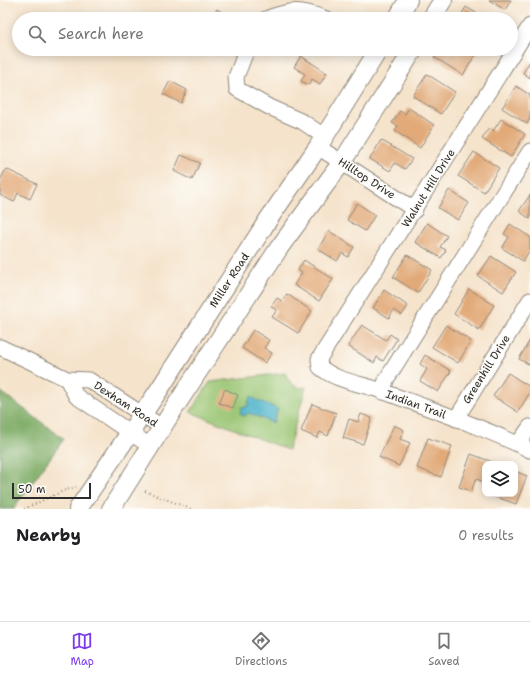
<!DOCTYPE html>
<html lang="en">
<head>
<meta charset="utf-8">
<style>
  :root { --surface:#fff; --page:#f2f2f2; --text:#202124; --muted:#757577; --line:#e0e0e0; --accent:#7c3aed }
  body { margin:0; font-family:"Shantell Sans",sans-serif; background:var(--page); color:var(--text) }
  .controls { position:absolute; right:12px; bottom:12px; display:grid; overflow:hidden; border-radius:8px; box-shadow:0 2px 10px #0003 }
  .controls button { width:36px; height:36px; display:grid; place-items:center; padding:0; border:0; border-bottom:1px solid var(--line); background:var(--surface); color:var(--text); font:20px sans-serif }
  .scale { position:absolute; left:12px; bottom:10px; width:79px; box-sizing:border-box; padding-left:4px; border:2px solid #2b2b2b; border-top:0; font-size:11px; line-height:14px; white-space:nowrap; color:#2b2b2b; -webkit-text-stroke:3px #fdfcf7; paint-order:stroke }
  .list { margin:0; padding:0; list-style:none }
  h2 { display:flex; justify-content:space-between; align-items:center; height:52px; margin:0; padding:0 16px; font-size:17px }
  h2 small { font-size:13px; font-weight:400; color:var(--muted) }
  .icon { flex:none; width:22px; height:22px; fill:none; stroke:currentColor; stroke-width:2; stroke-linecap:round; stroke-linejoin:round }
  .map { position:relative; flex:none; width:530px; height:509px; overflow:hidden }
  .search { position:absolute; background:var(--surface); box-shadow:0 2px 10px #0003; left:12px; right:12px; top:12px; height:44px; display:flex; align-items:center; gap:10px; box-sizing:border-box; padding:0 14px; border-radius:22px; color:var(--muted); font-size:15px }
  .sheet { height:112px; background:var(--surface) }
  nav { display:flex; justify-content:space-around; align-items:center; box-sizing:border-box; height:56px; border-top:1px solid var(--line); background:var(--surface); font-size:11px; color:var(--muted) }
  nav a { display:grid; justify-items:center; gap:2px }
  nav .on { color:var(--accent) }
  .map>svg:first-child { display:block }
</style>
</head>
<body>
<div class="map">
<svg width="530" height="509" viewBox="0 0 530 509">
  <rect width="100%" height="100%" fill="#fdfcf7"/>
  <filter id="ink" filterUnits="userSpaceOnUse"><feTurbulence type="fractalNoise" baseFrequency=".025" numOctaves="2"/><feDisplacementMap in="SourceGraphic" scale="8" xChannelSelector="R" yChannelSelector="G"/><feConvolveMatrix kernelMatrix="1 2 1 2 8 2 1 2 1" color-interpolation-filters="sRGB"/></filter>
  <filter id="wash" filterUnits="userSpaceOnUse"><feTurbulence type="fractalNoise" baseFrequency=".012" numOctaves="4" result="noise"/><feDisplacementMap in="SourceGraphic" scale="16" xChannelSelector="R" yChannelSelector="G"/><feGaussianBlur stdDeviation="0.9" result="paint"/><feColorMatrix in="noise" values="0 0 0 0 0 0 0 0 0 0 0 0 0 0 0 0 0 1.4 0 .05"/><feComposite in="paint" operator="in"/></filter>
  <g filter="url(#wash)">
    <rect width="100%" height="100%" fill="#f5e3cb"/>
    <path fill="#9ac572" stroke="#62784e" d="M285 373C289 382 295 390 306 387L288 450 190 412 210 382Z"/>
    <path fill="#7baa64" stroke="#536a48" d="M0 391 64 439 13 509H0Z"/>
    <path fill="#4bb2c9" stroke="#3b6e7a" d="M250 397 278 409 273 423 249 413 244 416 240 413 242 407H247Z"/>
    <g id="blocks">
      <path fill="#e2aa79" d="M489 0H511L505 10Z
        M466 7 486 19H463L460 17Z
        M217 9 233 19H211Z
        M439 49H472L477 52 463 75 434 57Z
        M301 56 327 73 320 84 312 79 309 85 301 81 305 74 294 67Z
        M530 61V78L523 73Z
        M427 74 455 92 441 114 413 96Z
        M170 81 187 90 181 103 163 94Z
        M516 86 530 95V118L527 124 502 108Z
        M409 108 434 125 420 148 395 131 398 126 392 123 400 111 405 114Z
        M501 119 525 134 511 157 482 139 489 128 493 131Z
        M381 140 412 159 405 169 395 163 390 171 370 159Z
        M474 152 499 168 484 192 458 176Z
        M181 155 200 163 192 180 174 171Z
        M6 169 37 184 30 199 18 193 14 202 0 195V180Z
        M449 190 469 203 458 220 438 208Z
        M530 195V219L519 211Z
        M357 203 375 215 365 231 347 220Z
        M427 223 447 236 440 247 446 250 441 258 415 242Z
        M510 224 530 237V250L523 261 502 248 509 237 504 234Z
        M329 231 354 247 348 257 342 253 337 261 318 249Z
        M407 255 432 270 418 293 393 277Z
        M491 256 516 272 503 292 478 276Z
        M304 260 333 279 319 301 294 285 302 273 298 270Z
        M469 289 494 305 479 330 454 314Z
        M384 290 408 306 402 315 394 310 389 318 373 308Z
        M287 294 312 311 298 333 272 317 277 310 271 307 277 298 282 301Z
        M362 325 386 340 390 334 397 339 383 361 377 357 374 363 348 346Z
        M446 325 471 341 458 363 432 347Z
        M253 330 269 340 264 348 272 353 265 363 242 348Z
        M530 340V365L519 359Z
        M425 355 451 371 438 392 420 381 427 369 420 364Z
        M508 373 530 387V392L518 412 493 396Z
        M225 389 238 395 233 408 219 403Z
        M312 404 336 413 328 436 320 432 317 438 301 431Z
        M361 414 372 418 363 444 343 438 349 419 358 422Z
        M394 425 404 430 400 439 410 443 399 466 379 457Z
        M428 438 452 446 441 477 417 468Z
        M471 454 495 463 485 464V482L476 479 471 491 459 487Z
        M515 471 527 476 516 504 496 497 497 494H515Z"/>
    </g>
  </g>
  <g filter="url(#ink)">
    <use href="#blocks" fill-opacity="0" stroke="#90877b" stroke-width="1"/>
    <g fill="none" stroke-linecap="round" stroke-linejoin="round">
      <defs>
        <path id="minor" d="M266 19C291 9 301 9 326 19
          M530 26 319 359 320 367C336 381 359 383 379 390 430 409 481 426 530 450
          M247 49 236 77 237 89 269 107 303 122 325 137
          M318 147 415 210
          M0 347 67 379 89 380 162 427
          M67 379 76 396 150 446
          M383 392 386 380 530 151
          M456 419 530 300
          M518 444 530 427"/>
        <path id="major" d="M397 19 408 0
          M431 19 443 0
          M78 509 159 390 268 220 318 147 379 49
          M111 509 175 407 279 248 342 162 414 49"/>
      </defs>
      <use href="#minor" stroke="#90877b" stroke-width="17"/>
      <use href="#major" stroke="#90877b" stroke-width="20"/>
      <path stroke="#90877b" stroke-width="2" stroke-dasharray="1 3" stroke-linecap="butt" d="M145 491 191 509
        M24 509 63 491 76 487"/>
      <use href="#minor" stroke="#fff" stroke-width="15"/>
      <use href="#major" stroke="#fff" stroke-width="18"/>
    </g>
  </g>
  <g text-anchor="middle" stroke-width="3" stroke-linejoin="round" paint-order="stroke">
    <g font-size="11" fill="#2b2b2b" stroke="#fdfcf7">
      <text transform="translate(367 178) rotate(33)" y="4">Hilltop Drive</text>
      <text transform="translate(428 188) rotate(-58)" y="4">Walnut Hill Drive</text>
      <text transform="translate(229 280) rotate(-57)" y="4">Miller Road</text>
      <text transform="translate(486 369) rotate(-58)" y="4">Greenhill Drive</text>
      <text transform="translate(126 404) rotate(33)" y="4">Dexham Road</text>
      <text transform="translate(416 404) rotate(20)" y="4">Indian Trail</text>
    </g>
  </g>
</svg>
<div class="controls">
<button><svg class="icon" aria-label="layers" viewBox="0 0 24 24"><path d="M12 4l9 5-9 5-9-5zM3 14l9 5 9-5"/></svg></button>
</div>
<div class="scale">50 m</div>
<div class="search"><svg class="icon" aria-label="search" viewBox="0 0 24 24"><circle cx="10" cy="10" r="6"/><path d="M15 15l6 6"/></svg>Search here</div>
</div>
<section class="sheet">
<h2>Nearby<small>0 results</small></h2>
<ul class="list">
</ul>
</section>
<nav>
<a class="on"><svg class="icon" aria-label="map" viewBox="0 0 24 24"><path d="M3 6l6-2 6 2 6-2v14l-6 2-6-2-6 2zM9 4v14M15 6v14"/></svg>Map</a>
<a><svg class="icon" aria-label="directions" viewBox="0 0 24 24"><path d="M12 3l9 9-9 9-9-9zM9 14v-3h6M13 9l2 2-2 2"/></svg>Directions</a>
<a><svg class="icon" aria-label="saved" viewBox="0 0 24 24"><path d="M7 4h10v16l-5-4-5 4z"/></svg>Saved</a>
</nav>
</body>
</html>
